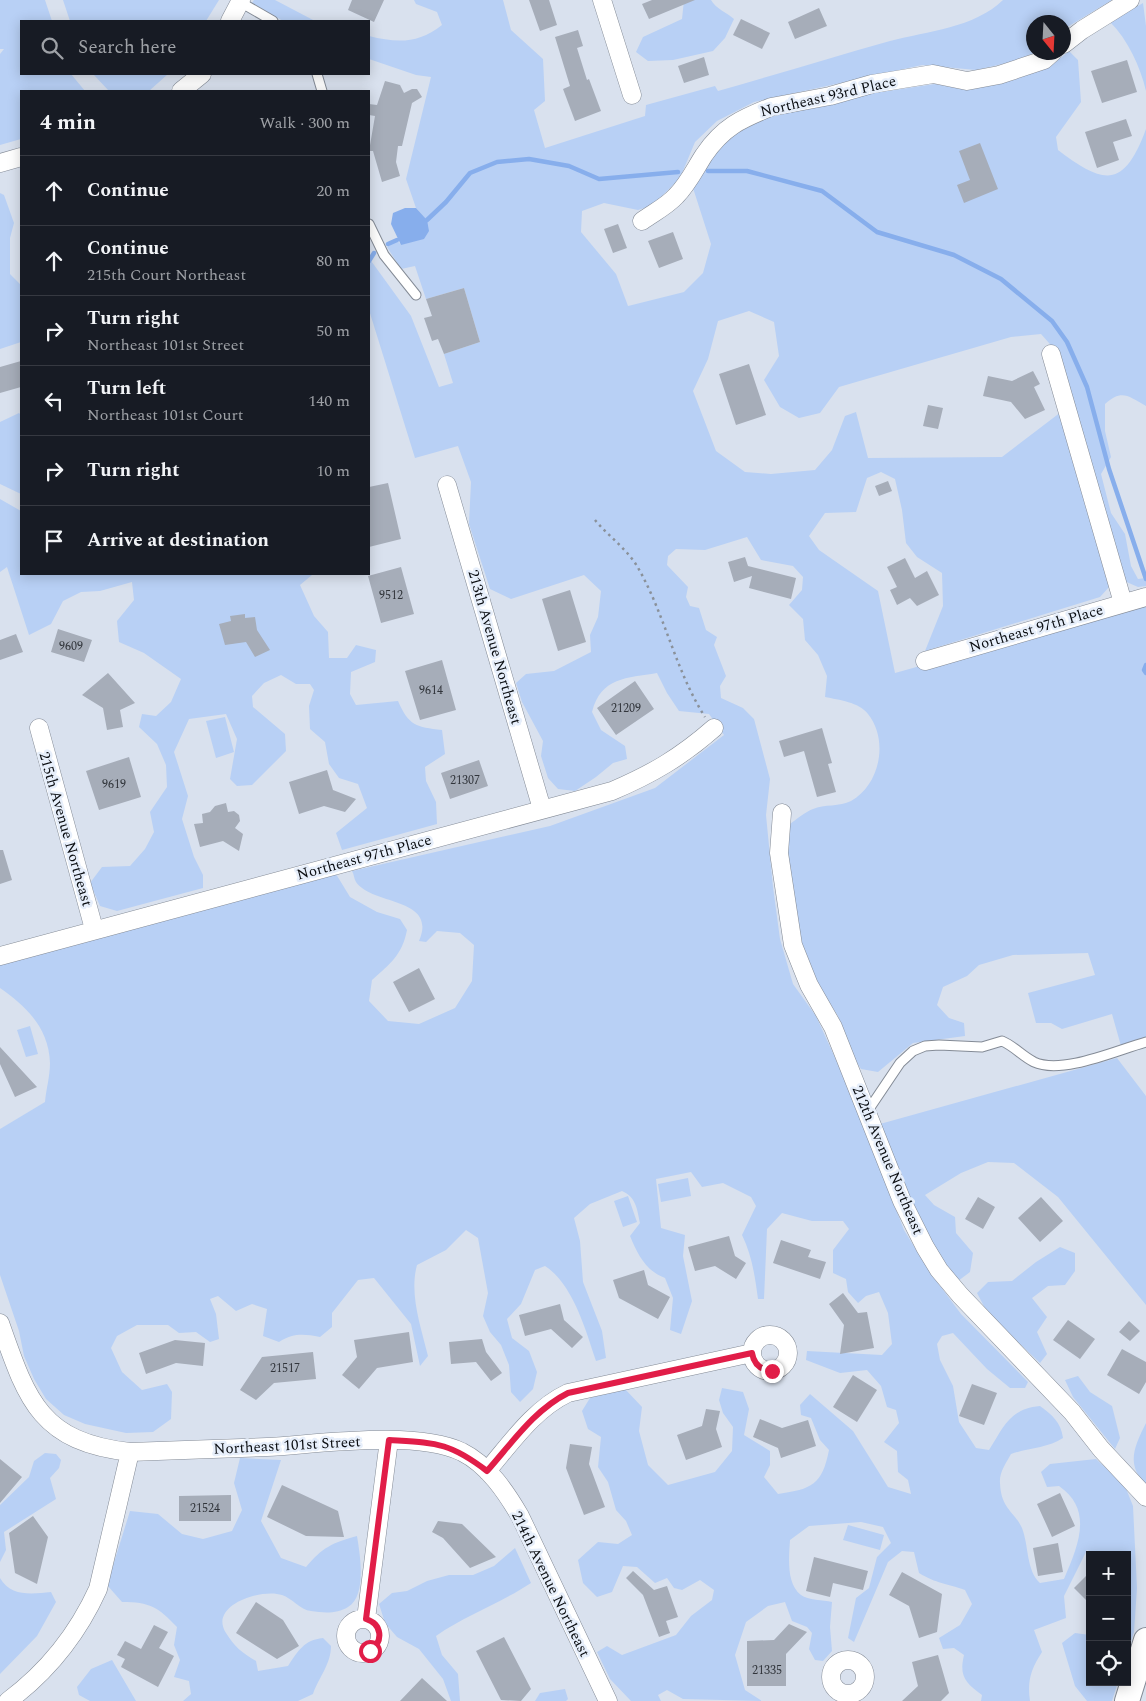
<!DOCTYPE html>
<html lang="en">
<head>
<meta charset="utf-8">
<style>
  :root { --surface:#171b24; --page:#20242c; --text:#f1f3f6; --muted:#9ea1a6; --line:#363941 }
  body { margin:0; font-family:Spectral,serif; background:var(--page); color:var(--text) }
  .controls { position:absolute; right:15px; bottom:15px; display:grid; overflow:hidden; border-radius:0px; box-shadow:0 2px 12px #0003 }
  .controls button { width:45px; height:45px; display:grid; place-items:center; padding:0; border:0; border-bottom:1px solid var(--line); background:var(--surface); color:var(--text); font:25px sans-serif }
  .compass { position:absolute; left:1026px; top:15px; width:45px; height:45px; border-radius:50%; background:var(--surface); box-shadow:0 2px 12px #0003; rotate:162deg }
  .stop { position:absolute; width:15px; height:15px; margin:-11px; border:4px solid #e11d48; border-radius:50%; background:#fff }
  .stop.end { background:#e11d48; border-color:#fff; box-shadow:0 1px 5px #0008 }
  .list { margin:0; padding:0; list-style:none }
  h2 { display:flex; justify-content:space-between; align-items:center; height:65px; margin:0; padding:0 20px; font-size:21px }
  h2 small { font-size:16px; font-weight:400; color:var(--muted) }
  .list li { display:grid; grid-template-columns:32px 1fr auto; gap:15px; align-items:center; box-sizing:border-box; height:70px; padding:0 20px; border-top:1px solid var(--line) }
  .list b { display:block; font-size:19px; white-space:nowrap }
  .list p { margin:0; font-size:16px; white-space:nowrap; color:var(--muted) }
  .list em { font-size:16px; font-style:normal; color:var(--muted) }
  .icon { flex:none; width:28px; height:28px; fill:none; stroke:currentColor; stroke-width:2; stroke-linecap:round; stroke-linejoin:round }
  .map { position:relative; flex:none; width:1146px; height:1701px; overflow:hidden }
  .search { position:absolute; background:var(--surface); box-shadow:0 2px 12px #0003; left:20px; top:20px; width:350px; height:55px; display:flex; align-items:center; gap:12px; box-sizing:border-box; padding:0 18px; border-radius:0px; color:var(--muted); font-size:19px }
  .panel { position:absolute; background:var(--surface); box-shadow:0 2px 12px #0003; left:20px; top:90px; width:350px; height:485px; border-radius:0px }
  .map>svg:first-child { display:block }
</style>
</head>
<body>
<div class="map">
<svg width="1146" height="1701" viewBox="0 0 1146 1701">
  <rect width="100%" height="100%" fill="#d9e1ee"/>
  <path fill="#b8d0f5" d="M0 0H45L52 21H21V74H71L85 91H21V139L0 145V54L4 49H0Z
    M63 0H219L206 21H70Z
    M254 0H275L315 21H283L252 3Z
    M414 0H503L511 30 543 59 545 101 534 110 545 148 645 116 646 105 715 86 718 91C775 75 833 57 890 41 928 31 974 28 1003 0H1112L1064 29V22H1034V53L1011 62 976 70 922 65 754 102 717 121 695 142 680 178 653 205 638 210 604 203 582 211 581 232 616 274 628 306 684 292 703 273 711 244 693 188 713 153 734 135 758 122 779 114 868 94 935 84 966 90 1014 80 1051 66 1069 51 1078 60 1081 102 1056 137 1058 150C1104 185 1124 189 1146 129V406C1128 396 1122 389 1105 404V431L1111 457 1101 474 1111 513 1125 534 1131 566 1138 579 1146 578V586L1138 587 1122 580 1057 352 1041 334 1011 337 839 387 820 413 799 418 780 407 764 380 779 356 774 322 749 311 718 321 708 359 693 391 716 451 745 472 771 474 815 470 832 450 845 416 856 412 868 458 1002 457 1061 412 1110 586 1100 597 925 651 943 606 942 573 917 557 906 543 902 510 895 479 881 472 867 478 856 512 825 513 809 536 819 550 878 591 895 673 1146 603V1038L1121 1046 1112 1014 1062 1029 1051 1023H1036L1028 993 1095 975 1088 953 1013 955 979 965 967 976 943 987 937 1005 949 1018 964 1023 965 1036 913 1043 878 1072 861 1069 853 1057 838 1016 815 980 799 946 786 851 790 824C797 819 805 812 813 809 824 804 840 807 851 801 880 785 889 740 868 714 859 702 839 700 825 697L827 676 818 655 805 640 803 619 789 605 802 590 803 577 793 566 761 560 747 537 705 550 676 549 668 556 667 565 688 587 686 597 690 606 699 608 706 630 717 637 714 645 726 676 720 686 721 698 743 708 754 719 770 779 766 815 773 887 780 939 793 984 816 1016 832 1051 854 1101 904 1230 929 1271 961 1314 1028 1382 1025 1388H1010L987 1369 953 1333 942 1336 937 1344 940 1360 953 1386 959 1422 976 1448 989 1450C1004 1427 1009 1409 1040 1406 1052 1415 1061 1422 1063 1438 1048 1448 1028 1448 1011 1454 1006 1463 999 1473 1000 1483 1001 1509 1014 1511 1022 1528 1029 1546 1026 1570 1040 1583L1064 1579C1078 1546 1094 1510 1059 1486L1047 1487 1041 1472 1050 1464 1096 1459 1125 1486 1133 1506 1137 1588 1134 1632 1127 1654V1555H1099L1087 1550 1064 1596 1066 1618 1034 1630 1042 1652C1031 1669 1027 1681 1030 1701H981L982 1695C965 1683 959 1676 964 1655L954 1648 943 1649 939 1638 960 1625 972 1604 965 1590C946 1583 937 1584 919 1573L914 1552 902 1551 888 1562 854 1642 848 1638 856 1598 869 1588 877 1557 891 1543 883 1527 861 1522 809 1526 790 1540C789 1557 786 1584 801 1595 808 1600 823 1600 832 1602L830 1627 832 1651 823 1661 815 1660 809 1649 812 1633 807 1627 792 1621 785 1602 768 1606 746 1622 735 1655 745 1690 762 1701 683 1699 667 1690 658 1695 661 1701H631L610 1679 597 1652 607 1646 622 1655 676 1635 691 1616 712 1600 714 1590 700 1580 682 1590 674 1588 667 1578 655 1583 637 1567 623 1566 612 1592 597 1597 583 1583 578 1560 598 1542 618 1544 632 1535 626 1521 616 1510 608 1482 598 1467 601 1437 588 1429 582 1411 590 1398 625 1389 642 1407 639 1431 648 1465 668 1485 715 1472 732 1451 733 1427 723 1413 719 1400 722 1388 743 1392 749 1409 744 1435 770 1451V1465L764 1477 778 1494C812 1489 822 1485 829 1450L820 1440 811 1418 801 1415 800 1405 810 1394 853 1431 888 1487 911 1494 908 1480 898 1472 897 1451 884 1442 899 1423 896 1410 887 1407 881 1386 867 1370 840 1373 806 1360 807 1351 882 1355 892 1344 888 1313 879 1292 866 1296 858 1303 848 1292 846 1279 833 1273V1250L849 1229 843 1221H812L782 1213 767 1229 764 1299H758C755 1277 752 1255 742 1235L756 1206 751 1197 723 1183 702 1187 691 1172 656 1179 661 1228 685 1235 683 1256 692 1301 681 1334 670 1330 673 1298 665 1278C646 1271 638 1255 630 1236L640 1223C637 1209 636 1197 622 1191L590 1204 574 1218 580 1241 583 1282 602 1331 606 1358 596 1361C586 1331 573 1284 545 1266L535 1270 521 1304 507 1319 512 1338 529 1351 537 1372 533 1389 520 1402 511 1392 509 1365 501 1345 490 1332 483 1316 488 1293 478 1238 466 1230 446 1250 417 1265C409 1294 421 1327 428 1356L420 1366 411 1324 374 1278 358 1280 332 1313V1327L320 1337C303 1334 294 1333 279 1342L263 1336 267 1309 252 1304 236 1311 218 1296 210 1299 216 1314 219 1339 210 1342 196 1332 179 1333 168 1325H137L117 1336 111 1348 122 1372 142 1390 167 1384 172 1392 171 1419 153 1432 126 1433 85 1424 64 1415 46 1399 34 1379 24 1356 19 1331 0 1275V1129L45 1102C46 1090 50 1076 50 1063 49 1028 26 1006 0 988V964L336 874 350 897 377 912 400 919 407 930C402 955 391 963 372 980L369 1001 388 1021 419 1024 455 1008 472 981 474 945 460 933 437 931 426 942 419 941C438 897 373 906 356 882 354 879 354 874 352 871L550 826 655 788 724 735 709 714 679 711 667 693 657 673C627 678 601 677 592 712L601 730 625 746 627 759 613 763 596 777 575 791 558 789 548 778 541 756 543 741 522 702 516 683 526 674 554 671 591 652 590 635 598 617 601 591 584 575 511 599 490 589 469 524 471 482 458 446 415 458 369 310V258L411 316 439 387 453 383 444 354 480 342 464 288 426 299 415 266 401 269 387 247 397 240 401 245 427 220 416 208 406 179 431 77 416 75 369 59V36C397 43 418 44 442 25L437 12 416 4Z
    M684 0H711C716 9 726 12 734 19L725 38 713 51 673 60 648 61 636 52 643 37 682 19Z
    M1143 3 1146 26V91C1140 66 1128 40 1110 22Z
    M93 74H168L149 91H109Z
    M0 193 4 195 14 223 10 238V274L21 285V342L0 349Z
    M19 413 21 415V494L0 484V422Z
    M0 499 21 511V574L312 575 300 585 314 616 328 632 329 658H347L356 645 376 650 375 662 351 672 350 694 356 705 398 701C409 726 416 727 442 730L445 754 425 767 426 781 436 802 437 824 342 850 336 833 367 808 358 784 339 778 329 764 325 742 310 729 309 706 314 690 310 684H296L281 675 264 683 252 696 253 707 285 734 286 751 252 785 237 786 230 779 237 739 226 714 189 719 174 752 188 796 182 819 194 857 203 875V888L117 911 100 906 90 883 102 867 130 866 145 849 154 832 150 812 167 787 166 765 157 744 139 727 142 714 156 716 171 702 181 679 144 653 119 642 117 621 134 600 132 582 100 591 81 592 63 601 51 624 29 635 7 567 0 572Z
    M225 717 234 752 216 758 206 721Z
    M30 1026 38 1054 26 1057 17 1030Z
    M1117 1058 1146 1096V1305L1058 1197 1014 1163 988 1162 961 1173 925 1195 934 1205 955 1217 956 1233 973 1253 970 1272 958 1281 935 1249 912 1203 880 1124Z
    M688 1178 691 1196 661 1202 658 1184Z
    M628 1196 637 1222 623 1227 614 1201Z
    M1060 1247 1075 1253V1271L1065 1285 1048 1286 1032 1298 1047 1317 1037 1332 1047 1354 1040 1363 987 1312 977 1293 988 1282 1012 1281 1036 1262Z
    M1078 1376 1090 1392 1112 1406 1120 1438 1115 1449 1073 1397 1065 1380Z
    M1146 1423V1484C1125 1465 1135 1445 1146 1423Z
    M45 1453 56 1454 61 1460 59 1468 50 1478 56 1499 4 1532 6 1550 0 1562V1505L29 1477 34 1461Z
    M240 1458 281 1460 261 1521 281 1558 306 1567C323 1547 332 1543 357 1536 360 1554 367 1596 348 1607 337 1614 324 1613 311 1611 300 1610 292 1598 282 1595 262 1588 208 1605 226 1633 234 1646 242 1653 256 1661L258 1671 288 1666C298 1651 304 1640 323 1638L331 1646C331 1664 319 1677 313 1694L298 1701H183L191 1694 189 1681 174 1677 180 1660 174 1645 177 1627C158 1607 150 1602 122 1602L107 1585 130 1511 158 1514 182 1534 203 1539 232 1531 242 1510 234 1483Z
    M848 1525 884 1535 880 1550 843 1540Z
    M515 1548 531 1583C501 1603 466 1615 436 1636L442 1655 458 1674 460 1701H451L443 1679 419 1649 397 1637 385 1623 379 1604 392 1593 407 1591 427 1581 449 1575H473L494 1566Z
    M0 1578C11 1597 32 1594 51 1592L56 1602 37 1636 0 1674Z
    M1075 1633 1090 1635V1682H1118L1112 1701H1087L1075 1686 1062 1643Z
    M112 1660 136 1701H90L79 1695 77 1687 91 1669Z
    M565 1689 568 1699 566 1701H535L540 1693Z"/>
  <path fill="#87aeec" d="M405 208H416L427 220 429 231 424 239 401 245 391 224 393 213Z"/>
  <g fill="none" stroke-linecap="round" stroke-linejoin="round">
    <path stroke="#87aeec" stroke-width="4.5" d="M708 171H747L822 191 877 232 954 255 1001 279 1052 321 1067 342 1087 387 1109 469 1146 579
      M427 220 446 202 470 173 497 162 529 159 569 166 599 179 678 172
      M388 244 397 240
      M369 261 374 253
      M1146 665 1144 670 1146 673"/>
  </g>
  <path fill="#a6adb9" d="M352 0H384L374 22 348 10Z
    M529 0H549L557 25 540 31Z
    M652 0H695L649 19 642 4Z
    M819 8 827 26 795 39 788 22Z
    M741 19 770 33 762 49 733 35Z
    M578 30 583 46 577 48 587 80 589 79 601 111 575 121 563 89 570 86 555 37Z
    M704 57 709 75 684 83 678 66Z
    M1127 60 1137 92 1102 103 1091 71Z
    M385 81 400 85 404 93 412 89H417L422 97 412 103 402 146H398L396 162 400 176 382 182 373 151H369L375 116 369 115V104L377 105Z
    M1126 119 1132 136 1113 142 1119 160 1097 168 1085 132Z
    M980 143 998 189 964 203 957 185 970 180 959 151Z
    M618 224 627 248 613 253 604 229Z
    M673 232 683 259 659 268 648 241Z
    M464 288 480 342 444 354 438 339 432 341 424 318 432 316 426 299Z
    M21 361V387L0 393V367Z
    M749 364 766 415 736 425 719 374Z
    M1033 371 1040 384 1034 387 1045 410 1025 419 1011 402 983 396 988 376 1012 381Z
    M928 405 943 408 938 429 923 426Z
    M888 481 892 491 879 496 875 486Z
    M388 483 401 539 369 547V487Z
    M745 557 748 566 796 578 791 599 749 588 752 576 734 582 728 562Z
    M905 558 915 578 927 571 939 595 917 606 910 598 897 605 890 590 897 587 887 567Z
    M401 567 414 614 381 623 368 576Z
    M570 590 586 642 558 651 542 599Z
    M245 614V618L255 617 257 630 270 650 255 657 246 642 225 645 219 624 231 621 230 616Z
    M58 629 92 640 84 662 51 652Z
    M16 634 23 652 0 660V640Z
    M442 660 456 710 420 720 405 671Z
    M108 673 135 703 120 710 123 727 107 730 103 708 82 695Z
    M635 681 654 709 616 735 597 708Z
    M822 728 832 763 828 764 836 792 817 797 804 751 784 757 779 741Z
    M129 757 141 797 99 810 86 771Z
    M479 760 488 786 450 799 441 773Z
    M327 770 333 790 356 799 345 812 324 806 299 814 289 782Z
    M226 803 228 812 234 811 239 815 240 821 235 828 243 834 239 851 223 841 200 847 194 824 203 823 202 814 210 812 215 806Z
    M0 850H3L12 880 0 884Z
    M419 968 435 999 409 1012 393 982Z
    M0 1047 37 1087 15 1097 0 1064Z
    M978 1197 995 1207 983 1229 965 1219Z
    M1041 1197 1063 1221 1040 1242 1018 1218Z
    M729 1236 735 1256 746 1263 736 1279 715 1266 695 1271 688 1247Z
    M781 1240 811 1250 808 1257 826 1262 820 1279 773 1263Z
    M644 1270 648 1285 670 1297 658 1319 619 1298 613 1280Z
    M843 1293 858 1313 867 1312 874 1348 840 1354 844 1325 829 1304Z
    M560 1304 564 1320 583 1337 572 1348 551 1329 525 1336 519 1315Z
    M1068 1320 1095 1339 1080 1359 1053 1340Z
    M1129 1321 1140 1331 1130 1341 1119 1332Z
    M409 1332 413 1362 377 1368 359 1389 342 1375 357 1357 354 1340Z
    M482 1339 486 1352 502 1373 491 1381 476 1362 451 1364 449 1342Z
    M175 1340 205 1343 203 1366 176 1363 146 1374 139 1353Z
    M1122 1349 1146 1362V1382L1139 1394 1107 1375Z
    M313 1352 316 1379 274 1383 256 1400 240 1390 262 1357Z
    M853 1375 877 1390 857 1422 833 1407Z
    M972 1384 997 1393 984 1425 959 1416Z
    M706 1409 720 1411 716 1429 722 1447 686 1460 677 1435 702 1426Z
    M760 1419 782 1428 808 1420 816 1446 781 1458 778 1448 753 1437Z
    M570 1444 592 1447 589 1464 605 1507 584 1515 566 1468Z
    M0 1459 22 1477 0 1503Z
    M282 1485 338 1511 344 1537 306 1536 267 1517Z
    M1060 1493 1075 1526 1052 1537 1037 1504Z
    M231 1495V1521H179V1496Z
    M33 1516 48 1537 37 1584 15 1573 9 1533Z
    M438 1521 462 1524 496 1557 470 1568 443 1538 432 1532Z
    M1058 1543 1063 1572 1038 1576 1033 1548Z
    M814 1557 868 1571 863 1590 833 1583 830 1597 806 1591Z
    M633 1571 654 1590 667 1586 678 1617 666 1621 670 1633 659 1637 643 1595 626 1578Z
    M902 1572 942 1594 937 1632 919 1638 909 1606 889 1595Z
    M1090 1572V1604L1074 1588Z
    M256 1602 283 1620 299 1646 277 1659 236 1633Z
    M789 1624 807 1632 786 1654V1686H747V1641L774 1640Z
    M154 1625 168 1632 159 1648 174 1656 158 1687 121 1667 125 1659 117 1655 125 1641 141 1649Z
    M504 1637 531 1689 521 1701 501 1700 476 1651Z
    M938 1655 949 1693 941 1701H902L918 1686 912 1662Z
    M422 1678 447 1701H400Z"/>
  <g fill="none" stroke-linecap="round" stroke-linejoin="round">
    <defs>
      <path id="service" d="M240 2 273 21
        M317 74 322 91
        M369 224 384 255 416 295
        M867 1112 900 1063 913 1051 925 1046 939 1045 982 1047 1002 1041C1014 1046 1022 1056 1034 1062 1062 1075 1117 1050 1146 1042"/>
      <path id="minor" d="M602 0 632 95
        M230 21 241 0
        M1064 44 1082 30 1130 0
        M181 91 202 74
        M0 163 21 157
        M642 221C653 213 667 206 676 196 688 184 695 169 704 155 723 127 741 119 771 107L830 96 872 84 933 74 967 81 999 75 1044 60 1053 52
        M1051 354 1123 603
        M447 485 542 809
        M925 661 1146 597
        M39 728 94 929
        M782 813 779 853 793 945 809 985 833 1027 902 1201 925 1247 939 1270 960 1295 1072 1412 1101 1449 1146 1497
        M0 956 612 791C652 774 681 757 714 728
        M0 1323C27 1400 40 1442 130 1452 176 1450 221 1449 267 1447 320 1444 415 1430 462 1452 488 1465 506 1492 520 1516L608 1701
        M752 1353a18 18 0 1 1 36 0a18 18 0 1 1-36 0Z
        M487 1471C511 1443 534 1409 568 1393L752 1353
        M346 1636a17 17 0 1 1 34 0a17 17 0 1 1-34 0Z
        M366 1619 389 1440
        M831 1677a17 17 0 1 1 34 0a17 17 0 1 1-34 0Z
        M8 1701C47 1672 78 1633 98 1589L130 1452"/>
      <path id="secondary" d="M1127 1701 1146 1640"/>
    </defs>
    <use href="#service" stroke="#848b96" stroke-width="11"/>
    <use href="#minor" stroke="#848b96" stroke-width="19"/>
    <use href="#secondary" stroke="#848b96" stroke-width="26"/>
    <path stroke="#8a919a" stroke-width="2.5" stroke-dasharray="2.5 4" stroke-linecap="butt" d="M595 520C608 536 626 548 637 566 665 614 675 670 705 717"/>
    <use href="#service" stroke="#fff" stroke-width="9"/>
    <use href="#minor" stroke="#fff" stroke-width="18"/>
    <use href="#secondary" stroke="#fff" stroke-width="24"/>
  </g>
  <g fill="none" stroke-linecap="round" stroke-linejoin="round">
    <path stroke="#e11d48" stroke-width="6" d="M370 1651C384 1641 382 1624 366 1619L389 1440C436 1443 449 1442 487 1471 512 1443 534 1410 568 1393L752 1353C754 1365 761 1370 772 1371"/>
  </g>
  <g text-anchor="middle" stroke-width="5" stroke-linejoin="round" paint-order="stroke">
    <g font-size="12" fill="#31353b">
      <text x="391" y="599">9512</text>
      <text x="71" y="650">9609</text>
      <text x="431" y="694">9614</text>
      <text x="626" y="712">21209</text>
      <text x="465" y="784">21307</text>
      <text x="114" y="788">9619</text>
      <text x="285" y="1372">21517</text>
      <text x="205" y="1512">21524</text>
      <text x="767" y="1674">21335</text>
    </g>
    <g font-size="15" fill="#0a0d11" stroke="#e7effb">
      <text transform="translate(828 96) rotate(-13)" y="5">Northeast 93rd Place</text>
      <text transform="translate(1036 628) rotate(-16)" y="5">Northeast 97th Place</text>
      <text transform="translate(495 647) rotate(74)" y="5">213th Avenue Northeast</text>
      <text transform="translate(66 829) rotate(74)" y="5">215th Avenue Northeast</text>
      <text transform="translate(364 857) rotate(-15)" y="5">Northeast 97th Place</text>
      <text transform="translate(888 1160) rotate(67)" y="5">212th Avenue Northeast</text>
      <text transform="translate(287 1445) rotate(-3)" y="5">Northeast 101st Street</text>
      <text transform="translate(551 1584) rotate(64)" y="5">214th Avenue Northeast</text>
    </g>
  </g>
</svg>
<div class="controls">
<button>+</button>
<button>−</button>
<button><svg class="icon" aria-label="locate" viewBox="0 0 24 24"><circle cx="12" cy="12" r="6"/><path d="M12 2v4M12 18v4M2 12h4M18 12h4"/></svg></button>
</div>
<svg class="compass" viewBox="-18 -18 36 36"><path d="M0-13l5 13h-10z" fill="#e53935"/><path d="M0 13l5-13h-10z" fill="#9ea1a6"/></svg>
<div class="stop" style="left:370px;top:1651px"></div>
<div class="stop end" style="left:772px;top:1371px"></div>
<div class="search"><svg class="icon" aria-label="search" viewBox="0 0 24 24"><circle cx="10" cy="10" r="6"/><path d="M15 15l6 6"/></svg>Search here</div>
<section class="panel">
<h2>4 min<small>Walk · 300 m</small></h2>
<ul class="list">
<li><svg class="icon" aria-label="ahead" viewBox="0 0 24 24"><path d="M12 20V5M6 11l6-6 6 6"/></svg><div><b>Continue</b></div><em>20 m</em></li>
<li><svg class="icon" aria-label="ahead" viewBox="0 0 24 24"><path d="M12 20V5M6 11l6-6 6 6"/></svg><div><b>Continue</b><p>215th Court Northeast</p></div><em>80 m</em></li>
<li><svg class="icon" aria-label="right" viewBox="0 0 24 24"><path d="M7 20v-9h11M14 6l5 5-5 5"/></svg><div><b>Turn right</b><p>Northeast 101st Street</p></div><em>50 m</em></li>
<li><svg class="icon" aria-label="left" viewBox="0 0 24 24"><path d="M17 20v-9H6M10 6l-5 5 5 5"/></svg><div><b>Turn left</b><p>Northeast 101st Court</p></div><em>140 m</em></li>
<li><svg class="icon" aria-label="right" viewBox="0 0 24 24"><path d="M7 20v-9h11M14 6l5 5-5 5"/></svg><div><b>Turn right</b></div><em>10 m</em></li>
<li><svg class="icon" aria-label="arrive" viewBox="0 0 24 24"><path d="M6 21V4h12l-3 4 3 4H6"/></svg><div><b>Arrive at destination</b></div></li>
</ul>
</section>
</div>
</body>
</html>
